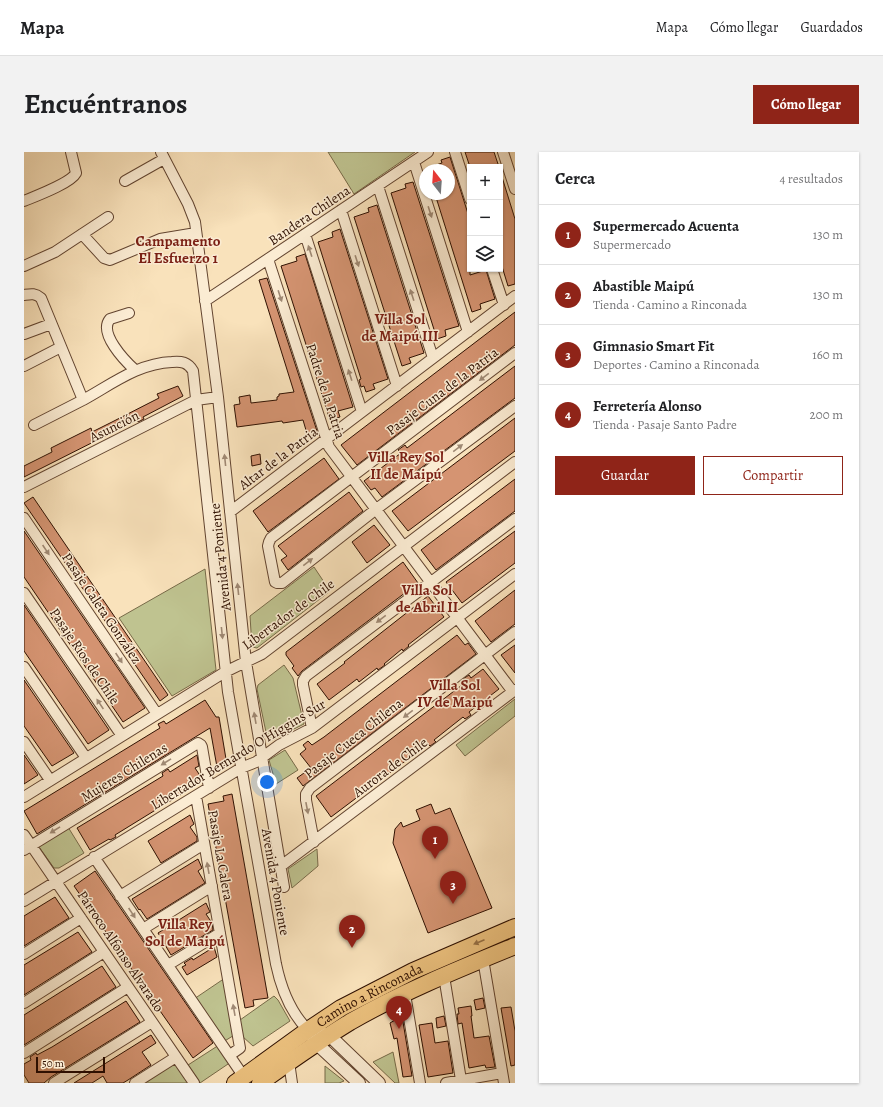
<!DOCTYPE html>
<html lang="es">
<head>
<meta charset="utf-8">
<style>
  :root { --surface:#fff; --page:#f2f2f2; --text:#202124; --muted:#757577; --line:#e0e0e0; --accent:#8f2418 }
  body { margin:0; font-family:Alegreya,serif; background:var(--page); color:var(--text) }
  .controls { position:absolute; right:12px; top:12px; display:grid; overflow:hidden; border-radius:0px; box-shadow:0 1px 3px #0004 }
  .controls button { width:36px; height:36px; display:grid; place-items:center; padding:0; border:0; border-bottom:1px solid var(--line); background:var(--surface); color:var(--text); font:20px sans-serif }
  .compass { position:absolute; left:395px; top:12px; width:36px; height:36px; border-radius:50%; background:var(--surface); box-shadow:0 1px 3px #0004; rotate:343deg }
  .scale { position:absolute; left:12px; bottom:10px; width:69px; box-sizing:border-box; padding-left:4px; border:2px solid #2f1001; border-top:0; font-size:11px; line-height:14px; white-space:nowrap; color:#2f1001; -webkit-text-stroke:3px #fbecd3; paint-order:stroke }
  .you { position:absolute; left:243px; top:630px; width:14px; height:14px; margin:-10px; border:3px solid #fff; border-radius:50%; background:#1a73e8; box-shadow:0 0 0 6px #1a73e833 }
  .badge { display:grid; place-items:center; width:26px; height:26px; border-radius:50%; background:var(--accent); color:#fff; font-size:13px; font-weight:700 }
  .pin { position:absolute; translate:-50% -33px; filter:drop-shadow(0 1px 2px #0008) }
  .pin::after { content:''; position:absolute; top:21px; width:14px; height:12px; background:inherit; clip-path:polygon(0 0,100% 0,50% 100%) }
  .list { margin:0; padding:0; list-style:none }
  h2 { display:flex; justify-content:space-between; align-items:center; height:52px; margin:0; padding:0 16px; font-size:17px }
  h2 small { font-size:13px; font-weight:400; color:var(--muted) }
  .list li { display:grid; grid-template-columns:26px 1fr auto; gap:12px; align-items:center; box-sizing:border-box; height:60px; padding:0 16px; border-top:1px solid var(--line) }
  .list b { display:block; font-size:15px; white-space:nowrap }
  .list p { margin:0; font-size:13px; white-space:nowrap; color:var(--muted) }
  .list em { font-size:13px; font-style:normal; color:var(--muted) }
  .actions { display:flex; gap:8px; padding:12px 16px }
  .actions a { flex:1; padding:9px 0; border:1px solid var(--accent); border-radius:0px; text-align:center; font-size:14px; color:var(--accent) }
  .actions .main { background:var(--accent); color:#fff }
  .icon { flex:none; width:22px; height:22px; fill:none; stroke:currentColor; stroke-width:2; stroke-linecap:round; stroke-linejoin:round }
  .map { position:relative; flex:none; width:491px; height:931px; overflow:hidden; border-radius:0px }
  header { display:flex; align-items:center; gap:24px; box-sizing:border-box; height:56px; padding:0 20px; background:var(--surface); border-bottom:1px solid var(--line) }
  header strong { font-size:19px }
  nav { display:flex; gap:22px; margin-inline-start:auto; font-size:14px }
  .intro { display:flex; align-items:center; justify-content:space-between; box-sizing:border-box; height:96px; padding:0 24px }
  h1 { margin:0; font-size:28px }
  .button { padding:10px 18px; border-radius:0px; background:var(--accent); color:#fff; font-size:14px; font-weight:700 }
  main { display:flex; gap:24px; padding:0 24px }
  aside { flex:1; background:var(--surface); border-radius:0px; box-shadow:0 1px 3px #0004 }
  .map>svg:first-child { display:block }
</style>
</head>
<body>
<header>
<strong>Mapa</strong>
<nav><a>Mapa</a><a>Cómo llegar</a><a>Guardados</a></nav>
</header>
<div class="intro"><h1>Encuéntranos</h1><a class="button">Cómo llegar</a></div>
<main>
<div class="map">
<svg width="491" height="931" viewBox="0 0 491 931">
  <rect width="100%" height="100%" fill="#f9e2bb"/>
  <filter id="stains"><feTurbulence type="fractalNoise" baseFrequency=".005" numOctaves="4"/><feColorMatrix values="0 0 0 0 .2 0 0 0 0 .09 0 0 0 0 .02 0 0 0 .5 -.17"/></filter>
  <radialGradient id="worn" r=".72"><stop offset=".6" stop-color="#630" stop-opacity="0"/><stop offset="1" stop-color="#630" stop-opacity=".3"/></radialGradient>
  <path fill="#bfc390" stroke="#776a48" d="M304 0H391L330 42Z
    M290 415 306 439 233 496 228 495 226 464Z
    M181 417 192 518 148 544 95 466Z
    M260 513 269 526 280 572 246 589 243 585 233 537 234 533Z
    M491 547V564L441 604 432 593Z
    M261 598 274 618 252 632 245 608Z
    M44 675 60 701 35 716H30L15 695 16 692Z
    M293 697 294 714 268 736 264 717Z
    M204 824 212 882 199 890 170 847Z
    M250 844 254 848 266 869 229 894 218 884 216 868Z
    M195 893 207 910 176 931 164 913Z
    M369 900 375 931H371L349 910Z
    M151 911 165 931H121Z
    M301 914 320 929 315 931H301Z"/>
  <path fill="#d59472" stroke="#2f1001" d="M441 0H470L475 15H446Z
    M426 5 446 68V123L462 118 471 147 456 152 457 157 448 160 411 42H425V18H403V16L418 11 417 8Z
    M478 25 491 67V132L484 134 476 108V26Z
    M389 30 435 174 421 178 422 184 413 187 367 41 382 36 381 32Z
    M353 53 400 201 385 206 387 211 378 214 330 65 345 60 344 56Z
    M316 77 364 227 349 232 351 237 342 240 340 234 337 235 335 228 337 227 294 90 309 85 308 80Z
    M281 102 329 255 314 259 316 265 306 268 257 114 273 109 272 105Z
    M243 126 294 282 284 285 279 268 259 271 258 269 213 275 210 253 216 252 215 245 226 243 227 251 253 248V245L255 244V242L270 240 235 128Z
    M491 160V193L333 313 317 293Z
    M491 214V246L358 345 351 336 347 338 340 329 377 301 374 298 381 293 383 296Z
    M154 234 159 244 119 265 120 267 114 270 113 268 0 325V314L28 300 27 296 67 276 68 280 88 270 135 246 133 242Z
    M491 266V299L384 379 368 359Z
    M236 302 237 312 228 314 227 304Z
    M300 306 315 327 244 380 229 359Z
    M491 327V359L412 418 397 398Z
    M325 340 339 359 264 418 257 408 263 404 254 394Z
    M9 345 144 543 136 549 0 351Z
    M350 373 366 393 343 411 328 390Z
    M0 379 121 556 99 570 0 425Z
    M491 379V411L438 451 422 430Z
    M379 410 394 431 278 519 274 524 268 516 270 514 262 503V500Z
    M491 438V472L467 490 451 469Z
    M404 444 420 465 384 493 385 494 379 499 378 497 360 512 361 513 354 518 353 516 335 530 333 527 305 548 293 532 321 511 320 510Z
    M0 453 85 578 64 592 0 499Z
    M433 483 441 493 444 491 452 502 279 634 273 626 287 616 276 602 282 597 279 593 284 589 288 593 300 585Z
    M491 493V521L477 503Z
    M459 517 475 537 445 560 447 563 441 567 439 565 410 588 412 590 406 594 404 592 392 601 307 665 292 644 442 530 439 527 445 523 447 526Z
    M0 528 50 601 28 614 0 574Z
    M181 548 192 565H195L203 613 193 615 186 576 13 682 0 659 136 576 134 572 140 569 142 572Z
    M0 603 14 623 0 632Z
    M173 603 175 614 171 616 177 625V630L91 683 92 685 86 688 85 687 66 698 53 676 139 624 138 621 144 617 146 620Z
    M208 642 244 846 229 848 230 854 221 856 184 652 200 649 199 644Z
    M407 652 411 662 426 656 468 756 404 781 369 691 371 677 377 670 379 675 396 668 392 658Z
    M166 663 170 672 166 675 173 685V689L137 711 124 689Z
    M174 707 178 716 174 719 181 731 123 767 116 757 115 758 108 747Z
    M71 719 189 891 169 906 134 856 131 858 124 847 127 845 50 734Z
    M31 745 45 766 0 794V764Z
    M182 751 186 760 182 762 188 771 189 778 147 803 134 781Z
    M54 780 68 800 0 843V813Z
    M190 795 193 805 163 823 158 815 162 813 160 811 168 806 169 808Z
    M78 814 92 835 0 893V863Z
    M459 846 461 856 452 858 450 848Z
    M102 849 116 870 27 925 20 931H5L0 923V912L7 908 6 905 12 901 13 903 28 895Z
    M447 854 448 864H447L450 886 465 884 471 915 462 916 461 913 445 916 438 871 434 872 433 862H435L434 856Z
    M487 855 491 879V913L487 914 477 856Z
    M378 864 388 924 379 925 373 886 370 887 366 871Z
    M420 864 422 874 413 876 412 866Z
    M408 871 411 891 424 889 429 921 404 925 395 873Z
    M127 883 132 891 118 900 127 913 104 928 99 931H83L79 924 68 931H50Z"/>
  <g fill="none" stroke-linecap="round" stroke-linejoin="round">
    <defs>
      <path id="minor" d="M137 0 164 52 171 70 194 245 222 510 260 735
        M431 0 446 47
        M479 0 491 37
        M390 10 444 180
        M101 29 140 7
        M354 34 409 206
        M0 49C12 44 47 31 52 21L47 0
        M317 58 373 234
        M58 82 80 106 86 108 136 87 172 81
        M281 82 338 260
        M244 107 305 295 489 540
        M0 114 31 100 84 65
        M468 117 480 153
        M0 143C7 142 11 141 17 146L59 248
        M181 149 404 0
        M105 161 86 167C74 181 101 209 111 218
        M0 182 27 172
        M491 201 247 386 245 390 244 394 251 430 253 431H258L351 358 491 254
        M0 214 37 195
        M10 273C26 265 43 256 59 248 88 232 115 211 148 210 157 209 164 210 169 219L204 540 252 812C257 836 266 860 284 878
        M0 335 172 248 194 245
        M206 360 491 144
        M0 366 133 562
        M0 441 98 584
        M0 515 62 606
        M288 576 279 533V529L282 524 491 367
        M0 590 26 628
        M172 644 216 896 206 903
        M0 645 201 520 238 502 491 310
        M0 683 170 931
        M290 690 282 648V642L286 636 491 480
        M0 698 174 591 177 593 178 595 185 636
        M70 705 220 925
        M257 714 491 538
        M96 744 180 692
        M0 749 217 616 232 610 255 593 288 576 491 422
        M119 777 188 734
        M0 802 57 766
        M459 807 480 931
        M144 813 196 781
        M420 824 437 928
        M381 842 396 931
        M0 851 80 800
        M0 901 104 835
        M265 910 268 931
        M30 931 128 870
        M111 931 152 905
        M422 931 478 921"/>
      <path id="tertiary" d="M299 882 305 883 355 931
        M289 886 292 891 335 931"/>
      <g id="primary">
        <path id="s1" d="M211 931 284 878 317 856 389 819 491 775"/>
        <path d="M236 931C265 910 295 889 326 870 378 840 435 817 491 794"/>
      </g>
    </defs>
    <use href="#minor" stroke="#624430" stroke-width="12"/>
    <use href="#tertiary" stroke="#624430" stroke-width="14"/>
    <use href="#primary" stroke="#2f1001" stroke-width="18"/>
    <use href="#minor" stroke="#fbecd3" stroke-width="10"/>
    <use href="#tertiary" stroke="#fbecd3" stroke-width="12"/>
    <use href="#primary" stroke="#ecc17e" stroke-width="16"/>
  </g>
  <defs><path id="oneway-solid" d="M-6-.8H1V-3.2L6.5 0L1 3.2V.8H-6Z"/></defs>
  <g fill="#9f8974">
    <use href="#oneway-solid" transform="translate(406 60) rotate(72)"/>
    <use href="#oneway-solid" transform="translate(286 99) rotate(-108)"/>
    <use href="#oneway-solid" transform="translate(333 109) rotate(72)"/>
    <use href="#oneway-solid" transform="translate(388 143) rotate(-108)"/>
    <use href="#oneway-solid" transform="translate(256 144) rotate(72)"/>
    <use href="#oneway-solid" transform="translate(326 223) rotate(-108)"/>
    <use href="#oneway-solid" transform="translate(460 225) rotate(143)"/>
    <use href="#oneway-solid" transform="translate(434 296) rotate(-37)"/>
    <use href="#oneway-solid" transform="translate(201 308) rotate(-96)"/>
    <use href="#oneway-solid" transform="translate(22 398) rotate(56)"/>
    <use href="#oneway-solid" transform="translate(284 410) rotate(-38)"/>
    <use href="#oneway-solid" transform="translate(214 437) rotate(-96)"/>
    <use href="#oneway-solid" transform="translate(357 467) rotate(143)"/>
    <use href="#oneway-solid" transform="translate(198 481) rotate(84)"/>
    <use href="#oneway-solid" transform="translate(95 506) rotate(56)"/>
    <use href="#oneway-solid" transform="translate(76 552) rotate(-124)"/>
    <use href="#oneway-solid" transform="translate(384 562) rotate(143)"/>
    <use href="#oneway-solid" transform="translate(231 566) rotate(-100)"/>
    <use href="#oneway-solid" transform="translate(142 610) rotate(148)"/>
    <use href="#oneway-solid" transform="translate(283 656) rotate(79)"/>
    <use href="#oneway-solid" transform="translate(31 678) rotate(148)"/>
    <use href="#oneway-solid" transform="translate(184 716) rotate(-100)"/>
    <use href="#oneway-solid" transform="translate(108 761) rotate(56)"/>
    <use href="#oneway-solid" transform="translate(210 858) rotate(-100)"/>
  </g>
  <use fill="#977146" href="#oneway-solid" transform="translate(455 790) rotate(157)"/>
  <g text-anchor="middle" stroke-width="3" stroke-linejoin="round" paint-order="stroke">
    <g font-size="14" fill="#2f1001" stroke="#fbecd3">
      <text transform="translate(285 63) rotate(-34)" y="5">Bandera Chilena</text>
      <text transform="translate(302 239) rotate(72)" y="5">Padre de la Patria</text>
      <text transform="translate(418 239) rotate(-37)" y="5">Pasaje Cuna de la Patria</text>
      <text transform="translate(90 274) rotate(-27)" y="5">Asunción</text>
      <text transform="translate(254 306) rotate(-37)" y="5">Altar de la Patria</text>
      <text transform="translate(196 405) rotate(-96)" y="5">Avenida 4 Poniente</text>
      <text transform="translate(78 456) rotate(56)" y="5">Pasaje Caleta González</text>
      <text transform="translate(264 462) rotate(-36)" y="5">Libertador de Chile</text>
      <text transform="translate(61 504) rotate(56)" y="5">Pasaje Ríos de Chile</text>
      <text transform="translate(329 586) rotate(-38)" y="5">Pasaje Cueca Chilena</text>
      <text transform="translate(214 602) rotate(-31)" y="5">Libertador Bernardo O'Higgins Sur</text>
      <text transform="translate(366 615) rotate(-37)" y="5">Aurora de Chile</text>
      <text transform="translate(100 620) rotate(-32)" y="5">Mujeres Chilenas</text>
      <text transform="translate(197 703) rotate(80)" y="5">Pasaje La Calera</text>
      <text transform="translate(252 730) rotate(80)" y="5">Avenida 4 Poniente</text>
      <text transform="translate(97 799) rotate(56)" y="5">Párroco Alfonso Alvarado</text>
      <text dy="5" stroke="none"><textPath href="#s1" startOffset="161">Camino a Rinconada</textPath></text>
    </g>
    <g font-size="15" font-weight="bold" fill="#7a1f14" stroke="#fbecd3">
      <text x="154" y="94">Campamento<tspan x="154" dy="17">El Esfuerzo 1</tspan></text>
      <text x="376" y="172">Villa Sol<tspan x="376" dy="17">de Maipú III</tspan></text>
      <text x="382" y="310">Villa Rey Sol<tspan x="382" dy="17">II de Maipú</tspan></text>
      <text x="403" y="443">Villa Sol<tspan x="403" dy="17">de Abril II</tspan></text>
      <text x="431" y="538">Villa Sol<tspan x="431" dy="17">IV de Maipú</tspan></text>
      <text x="161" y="777">Villa Rey<tspan x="161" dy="17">Sol de Maipú</tspan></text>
    </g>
  </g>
  <rect width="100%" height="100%" filter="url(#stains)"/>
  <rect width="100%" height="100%" fill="url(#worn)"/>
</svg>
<div class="controls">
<button>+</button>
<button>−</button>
<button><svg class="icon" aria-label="layers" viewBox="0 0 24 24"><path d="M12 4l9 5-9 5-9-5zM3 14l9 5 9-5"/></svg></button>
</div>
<svg class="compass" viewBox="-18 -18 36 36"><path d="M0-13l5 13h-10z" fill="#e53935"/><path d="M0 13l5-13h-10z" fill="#757577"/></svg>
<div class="scale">50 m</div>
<div class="you"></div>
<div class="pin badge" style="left:411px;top:707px">1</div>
<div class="pin badge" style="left:328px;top:796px">2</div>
<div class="pin badge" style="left:429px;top:752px">3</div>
<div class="pin badge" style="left:375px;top:877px">4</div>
</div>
<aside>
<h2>Cerca<small>4 resultados</small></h2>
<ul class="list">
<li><span class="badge">1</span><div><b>Supermercado Acuenta</b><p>Supermercado</p></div><em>130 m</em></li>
<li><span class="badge">2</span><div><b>Abastible Maipú</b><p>Tienda · Camino a Rinconada</p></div><em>130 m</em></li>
<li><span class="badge">3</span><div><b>Gimnasio Smart Fit</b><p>Deportes · Camino a Rinconada</p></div><em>160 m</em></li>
<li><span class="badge">4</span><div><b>Ferretería Alonso</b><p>Tienda · Pasaje Santo Padre</p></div><em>200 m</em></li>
</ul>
<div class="actions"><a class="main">Guardar</a><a>Compartir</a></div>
</aside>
</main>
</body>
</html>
